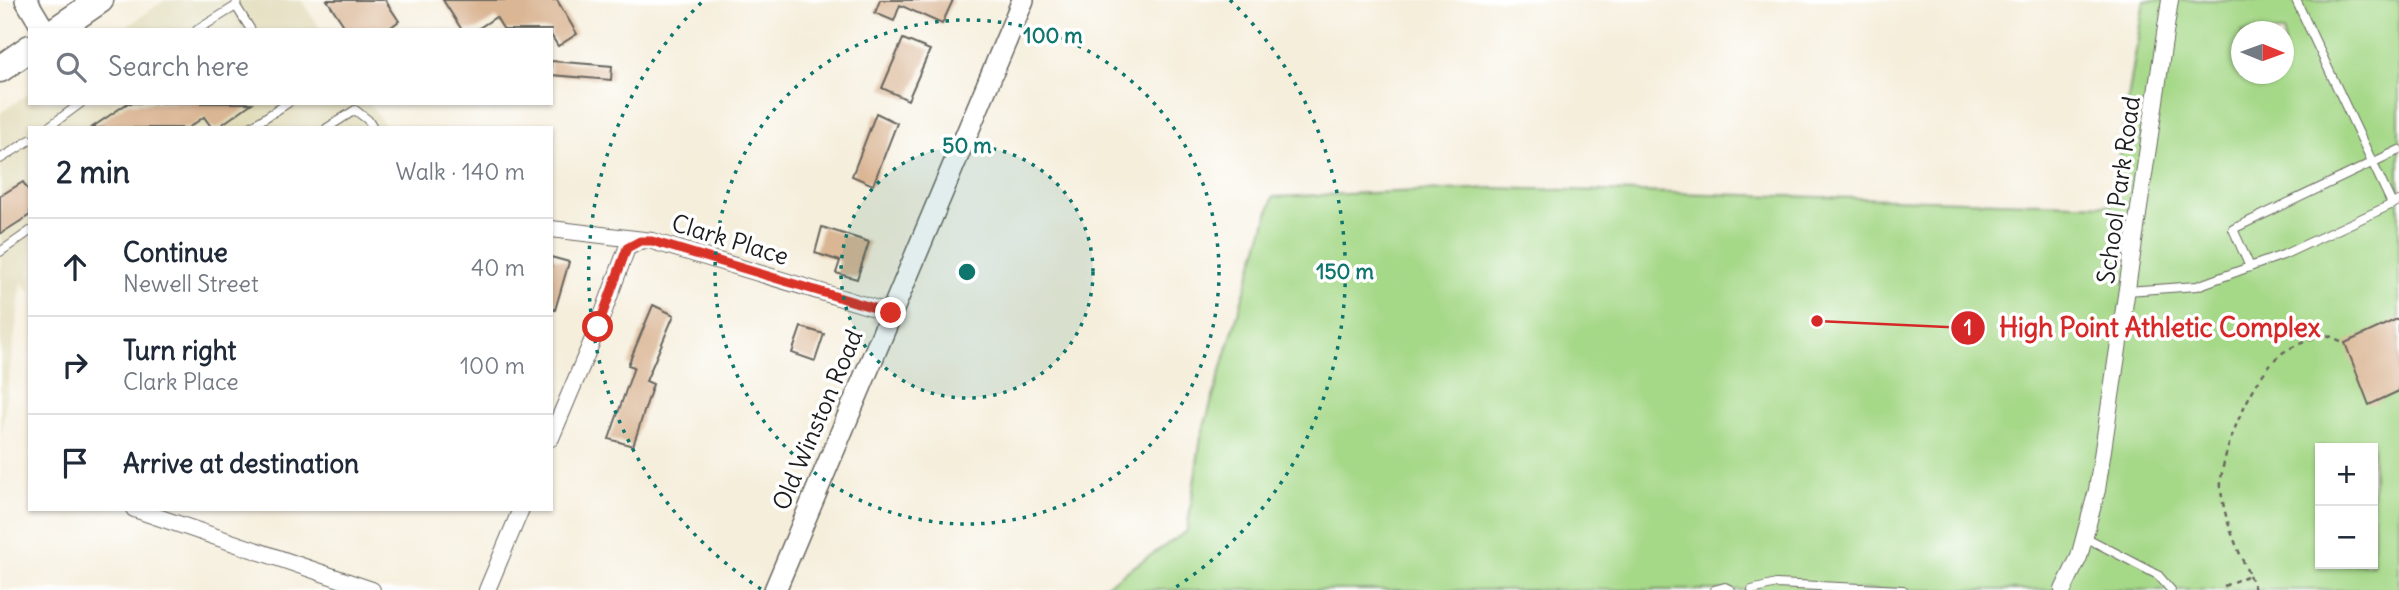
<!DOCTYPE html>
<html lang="en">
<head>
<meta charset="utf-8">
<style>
  :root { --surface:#fff; --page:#f6f6f7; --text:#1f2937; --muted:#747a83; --line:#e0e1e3 }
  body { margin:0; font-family:Delius,sans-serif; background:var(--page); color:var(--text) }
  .controls { position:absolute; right:21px; bottom:21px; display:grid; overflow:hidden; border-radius:0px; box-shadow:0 2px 5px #0004 }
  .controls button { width:63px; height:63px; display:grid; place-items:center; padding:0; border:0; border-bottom:2px solid var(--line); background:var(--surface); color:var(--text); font:35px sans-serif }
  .compass { position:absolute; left:2231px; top:21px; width:63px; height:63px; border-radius:50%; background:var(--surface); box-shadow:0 2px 5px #0004; rotate:91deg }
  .stop { position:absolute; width:21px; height:21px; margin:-16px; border:5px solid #d93025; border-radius:50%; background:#fff }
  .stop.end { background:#d93025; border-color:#fff; box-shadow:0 2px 7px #0008 }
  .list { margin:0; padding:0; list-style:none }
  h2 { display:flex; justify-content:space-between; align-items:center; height:91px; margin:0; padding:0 28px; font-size:30px }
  h2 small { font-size:23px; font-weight:400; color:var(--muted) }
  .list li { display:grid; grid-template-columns:46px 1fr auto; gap:21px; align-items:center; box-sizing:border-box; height:98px; padding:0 28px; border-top:2px solid var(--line) }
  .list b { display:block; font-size:26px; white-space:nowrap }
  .list p { margin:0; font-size:23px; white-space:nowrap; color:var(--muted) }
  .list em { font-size:23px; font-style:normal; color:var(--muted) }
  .icon { flex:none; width:38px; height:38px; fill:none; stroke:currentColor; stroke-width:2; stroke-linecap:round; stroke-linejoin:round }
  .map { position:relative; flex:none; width:2399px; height:590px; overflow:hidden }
  .search { position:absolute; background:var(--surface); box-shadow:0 2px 5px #0004; left:28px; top:28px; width:525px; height:77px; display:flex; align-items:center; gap:18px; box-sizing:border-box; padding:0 24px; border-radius:0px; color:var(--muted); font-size:26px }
  .panel { position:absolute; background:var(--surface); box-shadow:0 2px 5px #0004; left:28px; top:126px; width:525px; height:385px; border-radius:0px }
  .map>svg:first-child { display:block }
</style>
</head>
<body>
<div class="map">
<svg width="2399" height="590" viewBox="0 0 2399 590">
  <rect width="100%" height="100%" fill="#fff"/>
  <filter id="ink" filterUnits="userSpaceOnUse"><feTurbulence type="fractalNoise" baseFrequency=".0143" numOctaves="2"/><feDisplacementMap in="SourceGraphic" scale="14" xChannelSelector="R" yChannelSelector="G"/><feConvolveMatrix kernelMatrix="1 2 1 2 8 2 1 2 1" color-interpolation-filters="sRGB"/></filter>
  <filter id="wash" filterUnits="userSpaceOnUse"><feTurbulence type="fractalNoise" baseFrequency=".00686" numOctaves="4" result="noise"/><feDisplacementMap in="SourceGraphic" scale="28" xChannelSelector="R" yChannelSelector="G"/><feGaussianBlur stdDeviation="1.57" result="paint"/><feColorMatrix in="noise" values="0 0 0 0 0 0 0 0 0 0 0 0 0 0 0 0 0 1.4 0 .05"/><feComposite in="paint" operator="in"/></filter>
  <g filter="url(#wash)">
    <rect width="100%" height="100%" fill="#f5eedb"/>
    <path fill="#e1dcba" d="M165 0H301L321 30H122Z
      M30 93V103H370L386 128H30V293L22 282 0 441V113Z"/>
    <path fill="#a5d887" stroke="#607a52" stroke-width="2" fill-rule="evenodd" d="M2144 0H2399V590H1099L1187 531 1201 437 1273 197 1494 188 2111 205ZM2242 32H2284V74H2242ZM2320 448H2373V564H2320Z"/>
    <g id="blocks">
      <path fill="#dab694" d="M327 0H385L399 21 387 30H347Z
        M443 0H557L577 34 558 46 551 35V30H504L496 17 476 30H462Z
        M880 0H953L942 24 900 5 894 21 875 13Z
        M903 39 930 50 908 100 882 88Z
        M551 61 612 66 611 80 551 75Z
        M128 103H252L217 128H212L204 117 188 128H91Z
        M876 113 897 123 873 185 852 176Z
        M23 182 30 193V215L0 234V196Z
        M822 227 869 242 857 279 836 273 840 261 815 253Z
        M551 257 569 262 555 310H551Z
        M653 305 674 315 646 381 653 384 633 446 609 439 634 367 628 365Z
        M2399 318V391L2369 405 2345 343Z
        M801 327 824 334 815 361 792 353Z"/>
    </g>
  </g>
  <g filter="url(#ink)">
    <use href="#blocks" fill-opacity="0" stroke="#68665f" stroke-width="2"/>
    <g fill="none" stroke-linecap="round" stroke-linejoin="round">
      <defs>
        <path id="service" d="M2296 0 2392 204
          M236 6 251 30
          M197 30 236 6 237 0
          M47 128 81 103
          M249 128 288 103
          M327 128 355 110 368 120 373 128
          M0 159 30 140
          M0 252 30 231
          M2250 267 2233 229 2399 150
          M2127 291 2197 286 2283 255 2399 201
          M2085 537 2158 575 2171 590
          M1714 590 1725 587 1731 590
          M1752 590 1776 584 1903 590"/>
        <path id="minor" d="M551 229 652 241 891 313
          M551 438 598 327 627 248 640 241
          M134 509 372 590
          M487 590 521 509
          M2063 590 2079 557 2097 490 2170 0"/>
        <path id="tertiary" d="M26 0 44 30
          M775 590 1023 0"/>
        <path id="primary" d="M56 30 100 0
          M0 69 30 48"/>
      </defs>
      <use href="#service" stroke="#68665f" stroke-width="10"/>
      <use href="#minor" stroke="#68665f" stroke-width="18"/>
      <use href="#tertiary" stroke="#68665f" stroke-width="24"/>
      <use href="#primary" stroke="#68665f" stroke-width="29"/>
      <path stroke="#68665f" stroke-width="2.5" stroke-dasharray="5 5" stroke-linecap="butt" d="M2249 575 2255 590
        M2224 586 2249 575C2237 547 2224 520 2221 489 2218 456 2254 374 2281 354 2293 345 2311 340 2325 334L2345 343"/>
      <use href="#service" stroke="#fff" stroke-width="8"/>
      <use href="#minor" stroke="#fff" stroke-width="16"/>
      <use href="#tertiary" stroke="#fff" stroke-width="21"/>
      <use href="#primary" stroke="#fff" stroke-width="26"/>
    </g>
  </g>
  <g fill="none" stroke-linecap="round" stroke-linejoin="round" filter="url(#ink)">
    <path stroke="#d93025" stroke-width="9" d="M598 327 627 248 640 241H652L891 313"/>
  </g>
  <circle cx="967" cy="272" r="126" fill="#0f766e" fill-opacity=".12"/>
  <g fill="none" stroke="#0f766e" stroke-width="3.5" stroke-dasharray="3.5 7">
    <circle cx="967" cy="272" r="126"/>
    <circle cx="967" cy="272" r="252"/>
    <path d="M761 589A378 378 0 0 1 704 0M1230 0A378 378 0 0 1 1173 589"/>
  </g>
  <g text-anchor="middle" stroke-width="7" stroke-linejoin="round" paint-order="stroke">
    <g font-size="24" fill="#1c1c1c" stroke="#fff">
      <text transform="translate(2119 190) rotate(-82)" y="8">School Park Road</text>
      <text transform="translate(730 240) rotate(17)" y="8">Clark Place</text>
      <text transform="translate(818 420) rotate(-67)" y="8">Old Winston Road</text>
    </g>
  </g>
  <circle cx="967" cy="272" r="10" fill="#0f766e" stroke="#fff" stroke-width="3.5"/>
  <g font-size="21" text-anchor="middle" font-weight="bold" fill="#0f766e" stroke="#fff" stroke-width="7" stroke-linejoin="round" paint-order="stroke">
    <text x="1053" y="43">100 m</text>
    <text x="967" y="153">50 m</text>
    <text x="1345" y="279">150 m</text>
  </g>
  <path fill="none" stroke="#d62828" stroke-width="2.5" d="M1817 321L1968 328"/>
  <g fill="#d62828" stroke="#fff" stroke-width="2.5">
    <circle cx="1817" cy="321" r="7"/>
    <circle cx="1968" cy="328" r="18"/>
  </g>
  <g font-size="21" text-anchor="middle" font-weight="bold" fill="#fff">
    <text x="1968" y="335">1</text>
  </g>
  <g font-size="26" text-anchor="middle" font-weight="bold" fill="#d62828" stroke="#fff" stroke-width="7" stroke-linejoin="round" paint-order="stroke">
    <text x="2160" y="337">High Point Athletic Complex</text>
  </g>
</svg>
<div class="controls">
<button>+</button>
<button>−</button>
</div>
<svg class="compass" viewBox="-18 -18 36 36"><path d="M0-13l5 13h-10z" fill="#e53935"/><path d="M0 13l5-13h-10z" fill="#747a83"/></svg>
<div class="stop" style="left:598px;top:327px"></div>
<div class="stop end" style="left:891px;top:313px"></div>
<div class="search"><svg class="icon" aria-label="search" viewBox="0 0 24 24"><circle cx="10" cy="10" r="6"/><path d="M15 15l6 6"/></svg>Search here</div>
<section class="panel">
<h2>2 min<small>Walk · 140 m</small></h2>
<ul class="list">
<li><svg class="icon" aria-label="ahead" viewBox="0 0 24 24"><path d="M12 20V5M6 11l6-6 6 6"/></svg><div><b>Continue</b><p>Newell Street</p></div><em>40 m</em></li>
<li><svg class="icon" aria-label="right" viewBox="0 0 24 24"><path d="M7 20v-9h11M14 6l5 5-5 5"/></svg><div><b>Turn right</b><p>Clark Place</p></div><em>100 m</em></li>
<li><svg class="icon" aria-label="arrive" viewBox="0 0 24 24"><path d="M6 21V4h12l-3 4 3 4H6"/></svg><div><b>Arrive at destination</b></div></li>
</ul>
</section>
</div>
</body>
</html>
